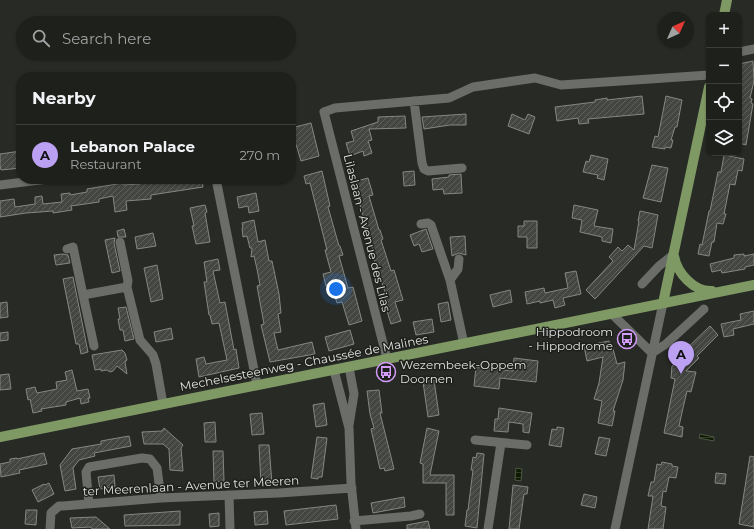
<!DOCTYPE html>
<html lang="en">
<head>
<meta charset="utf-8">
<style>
  :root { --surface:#1e201c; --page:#2b2d29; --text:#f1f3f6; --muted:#a1a3a3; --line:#3c3e3b; --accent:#bca0f2 }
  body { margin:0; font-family:Montserrat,sans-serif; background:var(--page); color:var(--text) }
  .controls { position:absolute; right:12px; top:12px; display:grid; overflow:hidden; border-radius:8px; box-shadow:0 1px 3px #0004 }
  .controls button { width:36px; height:36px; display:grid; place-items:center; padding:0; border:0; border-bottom:1px solid var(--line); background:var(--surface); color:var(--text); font:20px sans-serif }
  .compass { position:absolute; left:658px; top:12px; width:36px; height:36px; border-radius:50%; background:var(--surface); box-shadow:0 1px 3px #0004; rotate:45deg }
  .you { position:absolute; left:336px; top:289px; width:14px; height:14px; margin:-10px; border:3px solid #fff; border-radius:50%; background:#1a73e8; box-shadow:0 0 0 6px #1a73e833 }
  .badge { display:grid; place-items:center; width:26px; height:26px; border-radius:50%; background:var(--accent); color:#111; font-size:13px; font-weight:700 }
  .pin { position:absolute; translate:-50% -33px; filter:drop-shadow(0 1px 2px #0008) }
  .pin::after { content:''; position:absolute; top:21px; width:14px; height:12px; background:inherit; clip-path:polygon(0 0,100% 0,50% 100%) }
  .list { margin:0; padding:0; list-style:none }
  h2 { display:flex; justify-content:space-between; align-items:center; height:52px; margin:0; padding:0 16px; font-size:17px }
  h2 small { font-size:13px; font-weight:400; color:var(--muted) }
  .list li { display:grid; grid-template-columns:26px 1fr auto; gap:12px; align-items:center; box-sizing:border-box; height:60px; padding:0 16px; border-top:1px solid var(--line) }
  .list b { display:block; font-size:15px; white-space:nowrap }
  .list p { margin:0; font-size:13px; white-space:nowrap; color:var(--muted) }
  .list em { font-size:13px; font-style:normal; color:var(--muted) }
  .icon { flex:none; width:22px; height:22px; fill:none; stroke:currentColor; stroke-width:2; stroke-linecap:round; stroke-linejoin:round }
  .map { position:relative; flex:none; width:754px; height:529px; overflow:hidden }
  .search { position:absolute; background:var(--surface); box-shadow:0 1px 3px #0004; left:16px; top:16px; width:280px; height:44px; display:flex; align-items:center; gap:10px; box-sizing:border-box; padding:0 14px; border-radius:22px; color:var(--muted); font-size:15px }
  .panel { position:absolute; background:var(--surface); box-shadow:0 1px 3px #0004; left:16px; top:72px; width:280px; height:112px; border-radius:16px }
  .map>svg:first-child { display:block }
</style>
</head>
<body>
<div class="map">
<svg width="754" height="529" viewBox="0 0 754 529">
  <defs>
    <pattern id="water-rules" width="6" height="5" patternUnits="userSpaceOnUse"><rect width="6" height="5" fill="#0e1a02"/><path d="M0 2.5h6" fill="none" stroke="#313b26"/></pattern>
    <pattern id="building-hatch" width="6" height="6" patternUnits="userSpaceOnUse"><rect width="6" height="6" fill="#444642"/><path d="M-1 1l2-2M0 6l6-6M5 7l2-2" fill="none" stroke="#5f605d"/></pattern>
  </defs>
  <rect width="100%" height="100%" fill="#282a26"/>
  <path fill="url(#water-rules)" stroke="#4d5644" d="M700 434 714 437V441L699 438Z
    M516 468 522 469 521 481 515 480Z"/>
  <path fill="url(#building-hatch)" stroke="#858782" d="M753 61 754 81 750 98 752 99 751 103 753 104 746 145 739 143V64Z
    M642 96 644 114 588 119 589 123 579 124 578 118 557 121 555 107 595 102V100L607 98V100Z
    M666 96 682 100 677 127H675L671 140H673L671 148 665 147V149L652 147 655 136 658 137Z
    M466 114V125H450L424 129 422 117Z
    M512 114 525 120 528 114 535 117 529 134 508 126Z
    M405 116 406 128 369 129 372 140 368 141 372 153 364 156 363 151 350 156 346 143 354 141 351 131 378 122V117Z
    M311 123 319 156 301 161 291 128Z
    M21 151V168L1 170 0 166V154Z
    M591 155 608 159 604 180 597 178 598 175 583 172 586 161 589 162Z
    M724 155 744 159 742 171 738 170 735 185 730 184 724 214H726L723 224 717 223 714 242H712L709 256 698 254 700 244 702 245 709 211H710L718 172H721Z
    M652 165 668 168 661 202 643 198Z
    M322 171 330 206 328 207 339 246H340L343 255 339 256 348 288 353 287 362 321 349 325 342 302 337 303 331 285 326 286 323 274 331 272 325 250H327L310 183 306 184 304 176Z
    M414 171 415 185 404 186 403 172Z
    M461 174 462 193 444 194 443 189 433 190 432 179 449 177V175Z
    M368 178 373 195 369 196 379 230H380L383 239 381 240 391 271 394 270 403 300 395 302 401 321 391 324 387 311H389L385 292 372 254H374L356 191 359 190 357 181Z
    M167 179H202L203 187 151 195V199L126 201 127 210 115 212 113 196 99 199V202L71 206 72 210 53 213V211L26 213 0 217V201L14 199 15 207 35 204V197L42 196 43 204 62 202 61 194 70 193V195L87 192V189L123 183V185L140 184V181L150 180V182Z
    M256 193 259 211 249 213 248 206 239 208 237 197Z
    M205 205 207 212 205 213 210 242 196 244 192 226H194L190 208Z
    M574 205 598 210 594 226 613 229 611 243 602 241V237L580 232 582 220 572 218Z
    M640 211 658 215 652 248 644 246 595 299 586 290 613 261 609 257 618 247 622 251 628 245 634 250 639 221H638Z
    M254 220 258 242 265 240 269 261H272L279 294 281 313 278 314 281 332 274 333 278 350 312 342 315 354 270 362 261 325 264 324 257 286 260 285 257 269 254 256 251 257 252 248H250L247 236 243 237 242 228H243L242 223Z
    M524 221H537V248H527V237H518V226H524Z
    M124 229 126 237H118L117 231Z
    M426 229 433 249 422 252 419 244 414 246 410 235Z
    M153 233 156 246 137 249 135 237Z
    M465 236 466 255 459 253 452 256 450 237Z
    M115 238 114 243 120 271 112 273 105 240Z
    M63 254 68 255 70 263 56 265 54 255Z
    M744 254V256L754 254V265L745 267V269L722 273 721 270 712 272 710 264 734 258V255Z
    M218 259 220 270 213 271 220 303 225 302 234 350 236 349 239 368 199 377 196 359 204 357 206 364 227 360 219 323 212 324 210 315H209L204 282H207L204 262Z
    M157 265 163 299 151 302 144 268Z
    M576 271 581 294 563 298 565 305 555 308 553 300 540 303V301L527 304 525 292 544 288 545 293 568 288 565 273Z
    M73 277 88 352 81 354 79 344H76L63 279Z
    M510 290 512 302 493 307 490 295Z
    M7 302 8 317 0 318V303Z
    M448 302 451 320 441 322 438 304Z
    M126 307 134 339 125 341 123 330H120L118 319H120L118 308Z
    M754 311V324L733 329 734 335 724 337 721 324 741 320 740 314Z
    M432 319 434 332 416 335 413 322Z
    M710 326 718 335 697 356 699 358 686 371 696 372 691 392 687 391 683 408 679 426 683 427 682 437 664 433 675 379 671 378 672 366 677 363 689 361 683 352Z
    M171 328 173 339 156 342 154 332Z
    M350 330 354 344 329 351 325 337Z
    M8 332V340L0 341V333Z
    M609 341 610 345H612L617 364 625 362 623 380 613 411H615L612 426 598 423 602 401 594 399 599 383 603 357 587 361 584 346Z
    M122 350 125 353 127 360 125 362 127 374 117 366 113 371 110 372 107 370 101 371V369L95 370 92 355Z
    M514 358 538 361 536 382 500 378 499 389 474 386 476 367 513 371Z
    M72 370 77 391 88 389 90 398H88L89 402 81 404 80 398 66 402V405L41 409 42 411 33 413 30 399 28 400 26 389 35 387 37 393 57 389 56 382 67 380 65 372Z
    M9 374 11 389 0 390V375Z
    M434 380 439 415 428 417 423 382Z
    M379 390 382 413H380L394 469 385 471 384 468 380 469 371 429 374 428 370 414 367 391Z
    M324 403 327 425 316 427 313 405Z
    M499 408 532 413 529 433 523 432V424L509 422 508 432 494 431 495 419H498Z
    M262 413 264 434 252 435 250 414Z
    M215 422 216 442H205L204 423Z
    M557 427 564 428 561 447 549 445 552 429 557 430Z
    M164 428 183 445 181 448 183 471 170 470 169 449 163 444H144L142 432 162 431Z
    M427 428 439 431 430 475H454V515H446V483H423V464L420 463Z
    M129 436 131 446 94 453 95 456 79 460 73 468 76 489 65 491 60 465 72 449 101 444V441Z
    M317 437 327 438 322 477H318V479L311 478Z
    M599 437 610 439 606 456 595 454Z
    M259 445H269L272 484H261Z
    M213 451H223L224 481 214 482Z
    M44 453 47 464 19 470 20 473 1 477 0 464 10 462V459L17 458V459Z
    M477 453 484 454 477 528 465 526 467 510H468L473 470H471L473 457 476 458Z
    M750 456 754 457V527L739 524Z
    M662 462 672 464V466L678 467 676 478 669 477 666 492 663 491 661 506 666 507 663 529H648L653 496H648L651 482H654L657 464 661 465Z
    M716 473 726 474 725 484 715 483Z
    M114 475 115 487 100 489 98 477Z
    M49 483 54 494 38 502 32 490 44 484 45 485Z
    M513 485 528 487 527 494H524L519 529H509Z
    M584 494 597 497 595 508 581 505Z
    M404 497 405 507 373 513 371 503Z
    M336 505 338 519 286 525 284 511Z
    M26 510H37L36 525 25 524Z
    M180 511V525L125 526 124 515Z
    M267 511 268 524 255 525 254 512Z
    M219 513V526L210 527 209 514Z
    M96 517 110 529H93L90 527 72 528 70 518Z
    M428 521 430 529H407V525Z"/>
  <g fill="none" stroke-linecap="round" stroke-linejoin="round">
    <path stroke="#6a6d68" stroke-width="9" d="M739 52 754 49
      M414 101 422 163 424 169 428 171 462 168
      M216 179 257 385
      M0 185 48 179
      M421 224 428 223 431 225 450 280 464 344
      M120 242 128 281 127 287
      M67 249 73 247 83 295
      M450 280 458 269 459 259
      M642 284 659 266 673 255
      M612 314 652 353
      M94 346 83 295 127 287 140 340 153 355 156 364 163 404
      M652 353 666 344 704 309
      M387 359 324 112 335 108 449 98 473 87 535 78 561 85 709 75
      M349 367 354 394 349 425
      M334 370 349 428 351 483 356 529
      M475 440 527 445
      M229 495 230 529
      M89 504 86 472 89 467 142 458 150 459 157 468 161 498
      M354 521 411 516 420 514
      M50 529 51 513 59 506H63L161 498 279 493 352 488
      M488 529 501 443
      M615 529 663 303"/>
    <path stroke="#7f9964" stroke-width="10" d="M724 15 727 0
      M674 256C677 273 694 292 712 291
      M663 303 709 87
      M0 437 754 285"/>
  </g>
  <defs>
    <symbol id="bus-ring" viewBox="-11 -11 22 22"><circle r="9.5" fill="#1e201c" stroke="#d49cfb" stroke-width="1.5"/><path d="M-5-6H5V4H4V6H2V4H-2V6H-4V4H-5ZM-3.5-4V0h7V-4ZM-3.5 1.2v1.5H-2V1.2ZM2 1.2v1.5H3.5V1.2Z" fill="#d49cfb"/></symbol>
  </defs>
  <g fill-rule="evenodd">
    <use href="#bus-ring" x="616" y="328" width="22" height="22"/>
    <use href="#bus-ring" x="375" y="361" width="22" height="22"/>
  </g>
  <g text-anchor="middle" stroke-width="3" stroke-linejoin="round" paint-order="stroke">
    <g font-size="12" fill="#e0e1de" stroke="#1e201c">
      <text transform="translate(367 233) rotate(76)" y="4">Lilaslaan - Avenue des Lilas</text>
      <text transform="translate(304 363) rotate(-11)" y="4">Mechelsesteenweg - Chaussée de Malines</text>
      <text transform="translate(191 486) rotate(-3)" y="4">ter Meerenlaan - Avenue ter Meeren</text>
    </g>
    <g font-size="12" fill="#e0e1de" stroke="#1e201c" text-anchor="end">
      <text x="613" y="336">Hippodroom<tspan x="613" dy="14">- Hippodrome</tspan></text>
      <text x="400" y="369" text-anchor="start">Wezembeek-Oppem<tspan x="400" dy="14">Doornen</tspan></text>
    </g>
  </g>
</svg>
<div class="controls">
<button>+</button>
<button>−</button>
<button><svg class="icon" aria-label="locate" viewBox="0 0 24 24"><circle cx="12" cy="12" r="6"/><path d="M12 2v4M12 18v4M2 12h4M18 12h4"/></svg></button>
<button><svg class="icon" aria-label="layers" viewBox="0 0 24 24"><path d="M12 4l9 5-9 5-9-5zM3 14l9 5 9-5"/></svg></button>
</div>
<svg class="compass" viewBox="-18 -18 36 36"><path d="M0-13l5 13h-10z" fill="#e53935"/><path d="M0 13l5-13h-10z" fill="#a1a3a3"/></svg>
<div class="you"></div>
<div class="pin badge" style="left:681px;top:374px">A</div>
<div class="search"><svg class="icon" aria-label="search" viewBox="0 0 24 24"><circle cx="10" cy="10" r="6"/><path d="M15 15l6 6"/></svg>Search here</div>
<section class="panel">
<h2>Nearby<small></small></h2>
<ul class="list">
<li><span class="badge">A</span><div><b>Lebanon Palace</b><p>Restaurant</p></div><em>270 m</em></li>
</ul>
</section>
</div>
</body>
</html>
